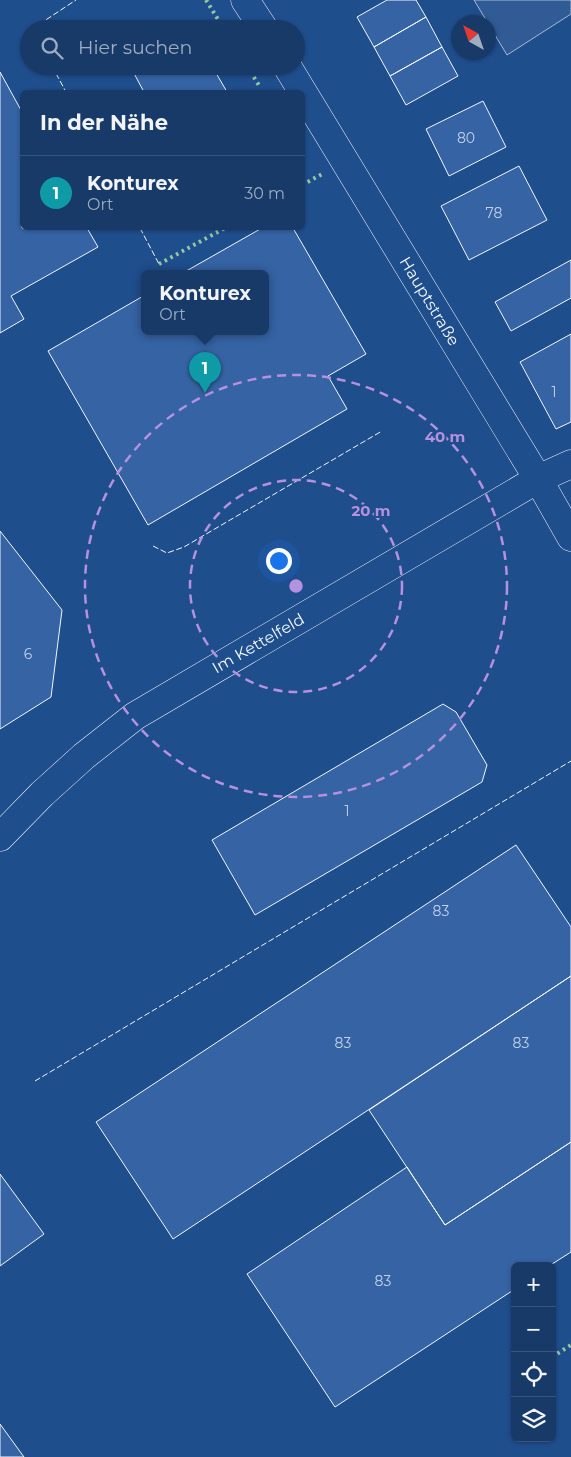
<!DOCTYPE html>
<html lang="de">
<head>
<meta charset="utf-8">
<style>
  :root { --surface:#173a69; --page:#244571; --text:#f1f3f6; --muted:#9eadc0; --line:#36547d; --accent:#ffb74d }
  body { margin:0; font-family:Montserrat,sans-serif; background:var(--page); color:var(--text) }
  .controls { position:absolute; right:15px; bottom:15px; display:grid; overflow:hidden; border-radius:8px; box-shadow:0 1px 4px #0004 }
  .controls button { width:45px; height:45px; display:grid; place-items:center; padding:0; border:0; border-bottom:1px solid var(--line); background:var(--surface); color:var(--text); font:25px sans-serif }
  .compass { position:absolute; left:451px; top:15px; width:45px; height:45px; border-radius:50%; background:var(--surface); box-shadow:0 1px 4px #0004; rotate:320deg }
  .you { position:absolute; left:278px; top:560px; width:18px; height:18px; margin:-12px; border:4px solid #fff; border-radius:50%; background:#1a73e8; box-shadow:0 0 0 8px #1a73e833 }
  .badge { display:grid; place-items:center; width:32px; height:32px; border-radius:50%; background:var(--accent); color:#fff; font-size:16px; font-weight:700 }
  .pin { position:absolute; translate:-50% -41px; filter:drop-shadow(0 1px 2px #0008) }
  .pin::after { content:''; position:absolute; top:26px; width:18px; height:15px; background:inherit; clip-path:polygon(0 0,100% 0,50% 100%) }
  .popup { position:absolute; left:141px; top:270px; width:128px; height:65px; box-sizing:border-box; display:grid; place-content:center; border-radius:8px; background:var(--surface); filter:drop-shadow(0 1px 4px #0005); font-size:16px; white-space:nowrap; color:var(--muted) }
  .popup b { font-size:19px; color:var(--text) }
  .popup::after { content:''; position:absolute; left:50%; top:100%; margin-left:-10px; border:10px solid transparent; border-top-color:var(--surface) }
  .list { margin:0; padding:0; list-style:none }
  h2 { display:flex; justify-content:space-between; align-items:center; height:65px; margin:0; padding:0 20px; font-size:21px }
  h2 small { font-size:16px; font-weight:400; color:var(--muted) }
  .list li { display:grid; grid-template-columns:32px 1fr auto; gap:15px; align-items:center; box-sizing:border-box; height:75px; padding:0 20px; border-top:1px solid var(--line) }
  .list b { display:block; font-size:19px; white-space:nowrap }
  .list p { margin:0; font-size:16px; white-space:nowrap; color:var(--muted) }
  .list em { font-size:16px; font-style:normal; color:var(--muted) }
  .icon { flex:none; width:28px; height:28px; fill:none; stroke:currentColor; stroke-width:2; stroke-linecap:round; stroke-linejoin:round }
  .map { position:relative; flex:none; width:571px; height:1457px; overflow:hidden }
  .search { position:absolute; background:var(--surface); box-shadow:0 1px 4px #0004; left:20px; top:20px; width:285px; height:55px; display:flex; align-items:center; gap:12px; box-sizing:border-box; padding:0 18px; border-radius:28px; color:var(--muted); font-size:19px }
  .panel { position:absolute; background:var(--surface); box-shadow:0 1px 4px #0004; left:20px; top:90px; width:285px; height:140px; border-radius:8px }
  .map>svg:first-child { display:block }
</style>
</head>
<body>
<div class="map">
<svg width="571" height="1457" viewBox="0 0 571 1457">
  <rect width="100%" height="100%" fill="#1f4e8c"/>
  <path fill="#305b95" stroke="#a8bbd7" d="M474 0H571V14L507 55Z"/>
  <path fill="#3563a3" stroke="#f2f6ff" d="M387 0H416L426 17 374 47 357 17Z
    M426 17 442 47 390 76 374 47Z
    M442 47 458 76 406 105 390 76Z
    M130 66H212L227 92H144Z
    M0 72 22 112V228H87L98 247 11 296 24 319 0 333Z
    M483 101 506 147 449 176 426 129Z
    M519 166 547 220 469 260 441 206Z
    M262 228H293L366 354 328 376 347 409 148 525 48 351 145 295V332H265V274H181Z
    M571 260V298L511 331 495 302Z
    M571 334V422L556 429 520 362Z
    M0 531 62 610 51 697 0 729Z
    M443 704 456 712 487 765 482 782 255 915 212 840Z
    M516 845 571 927V976L173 1239 96 1122Z
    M571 976V1142L445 1225 369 1110Z
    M571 1142V1252L549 1266H515V1289L335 1407 247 1274 407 1167 445 1225Z
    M0 1174 44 1234 0 1266Z
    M0 1424 24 1457H0Z"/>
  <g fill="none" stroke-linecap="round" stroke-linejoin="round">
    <defs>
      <path id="minor" d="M245 0 264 29
        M287 66 538 479 571 537
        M0 837 42 794 84 756 135 716 538 479 571 464"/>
    </defs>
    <use href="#minor" stroke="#f2f6ff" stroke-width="29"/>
    <use href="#minor" stroke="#1f4e8c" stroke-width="28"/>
    <path stroke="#97c8a6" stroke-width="4" stroke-dasharray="2.5 4" stroke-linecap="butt" d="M206 0 224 29
      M247 66 260 87
      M302 185 324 173
      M159 264 225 228
      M552 1357 571 1345"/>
    <path stroke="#f2f6ff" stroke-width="1" stroke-dasharray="6 2.5" stroke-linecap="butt" d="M32 29 76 0
      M52 66 66 92
      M140 228 159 264
      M153 546 167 553 184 547 382 431
      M35 1081 571 761"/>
  </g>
  <g fill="none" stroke="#b691df" stroke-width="2.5" stroke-dasharray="9 6">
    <circle cx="296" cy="586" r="106"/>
    <circle cx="296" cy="586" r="211"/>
  </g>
  <g text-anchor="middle" stroke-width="4" stroke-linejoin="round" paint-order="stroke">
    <g font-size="14" fill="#c3d1e8">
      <text x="466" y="143">80</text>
      <text x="494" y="218">78</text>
      <text x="554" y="397">1</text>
      <text x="28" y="659">6</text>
      <text x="347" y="816">1</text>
      <text x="441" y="916">83</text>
      <text x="343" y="1048">83</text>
      <text x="521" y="1048">83</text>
      <text x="383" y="1286">83</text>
    </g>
    <g font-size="16" fill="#f2f6ff" stroke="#1f4e8c">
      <text transform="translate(430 301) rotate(59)" y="6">Hauptstraße</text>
      <text transform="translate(258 643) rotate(-30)" y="6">Im Kettelfeld</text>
    </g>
  </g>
  <circle cx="296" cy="586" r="8" fill="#b691df" stroke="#1f4e8c" stroke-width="2.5"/>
  <g font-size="15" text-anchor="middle" font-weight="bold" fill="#b691df" stroke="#1f4e8c" stroke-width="4" stroke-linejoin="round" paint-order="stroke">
    <text x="445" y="442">40 m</text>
    <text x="371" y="516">20 m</text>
  </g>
</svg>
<div class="controls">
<button>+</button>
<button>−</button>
<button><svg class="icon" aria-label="locate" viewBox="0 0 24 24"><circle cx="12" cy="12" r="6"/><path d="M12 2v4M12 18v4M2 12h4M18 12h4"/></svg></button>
<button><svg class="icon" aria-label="layers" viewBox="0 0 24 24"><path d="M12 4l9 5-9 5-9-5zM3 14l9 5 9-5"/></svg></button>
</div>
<svg class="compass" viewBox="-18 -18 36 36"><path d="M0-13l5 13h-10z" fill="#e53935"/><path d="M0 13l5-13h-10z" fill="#9eadc0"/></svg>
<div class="you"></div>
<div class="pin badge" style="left:205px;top:393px;background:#0f9aa8">1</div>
<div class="popup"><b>Konturex</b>Ort</div>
<div class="search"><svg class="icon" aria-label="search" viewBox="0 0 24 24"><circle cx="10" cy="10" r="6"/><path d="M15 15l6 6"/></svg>Hier suchen</div>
<section class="panel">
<h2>In der Nähe<small></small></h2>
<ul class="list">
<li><span class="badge" style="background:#0f9aa8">1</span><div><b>Konturex</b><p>Ort</p></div><em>30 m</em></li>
</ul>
</section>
</div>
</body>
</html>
